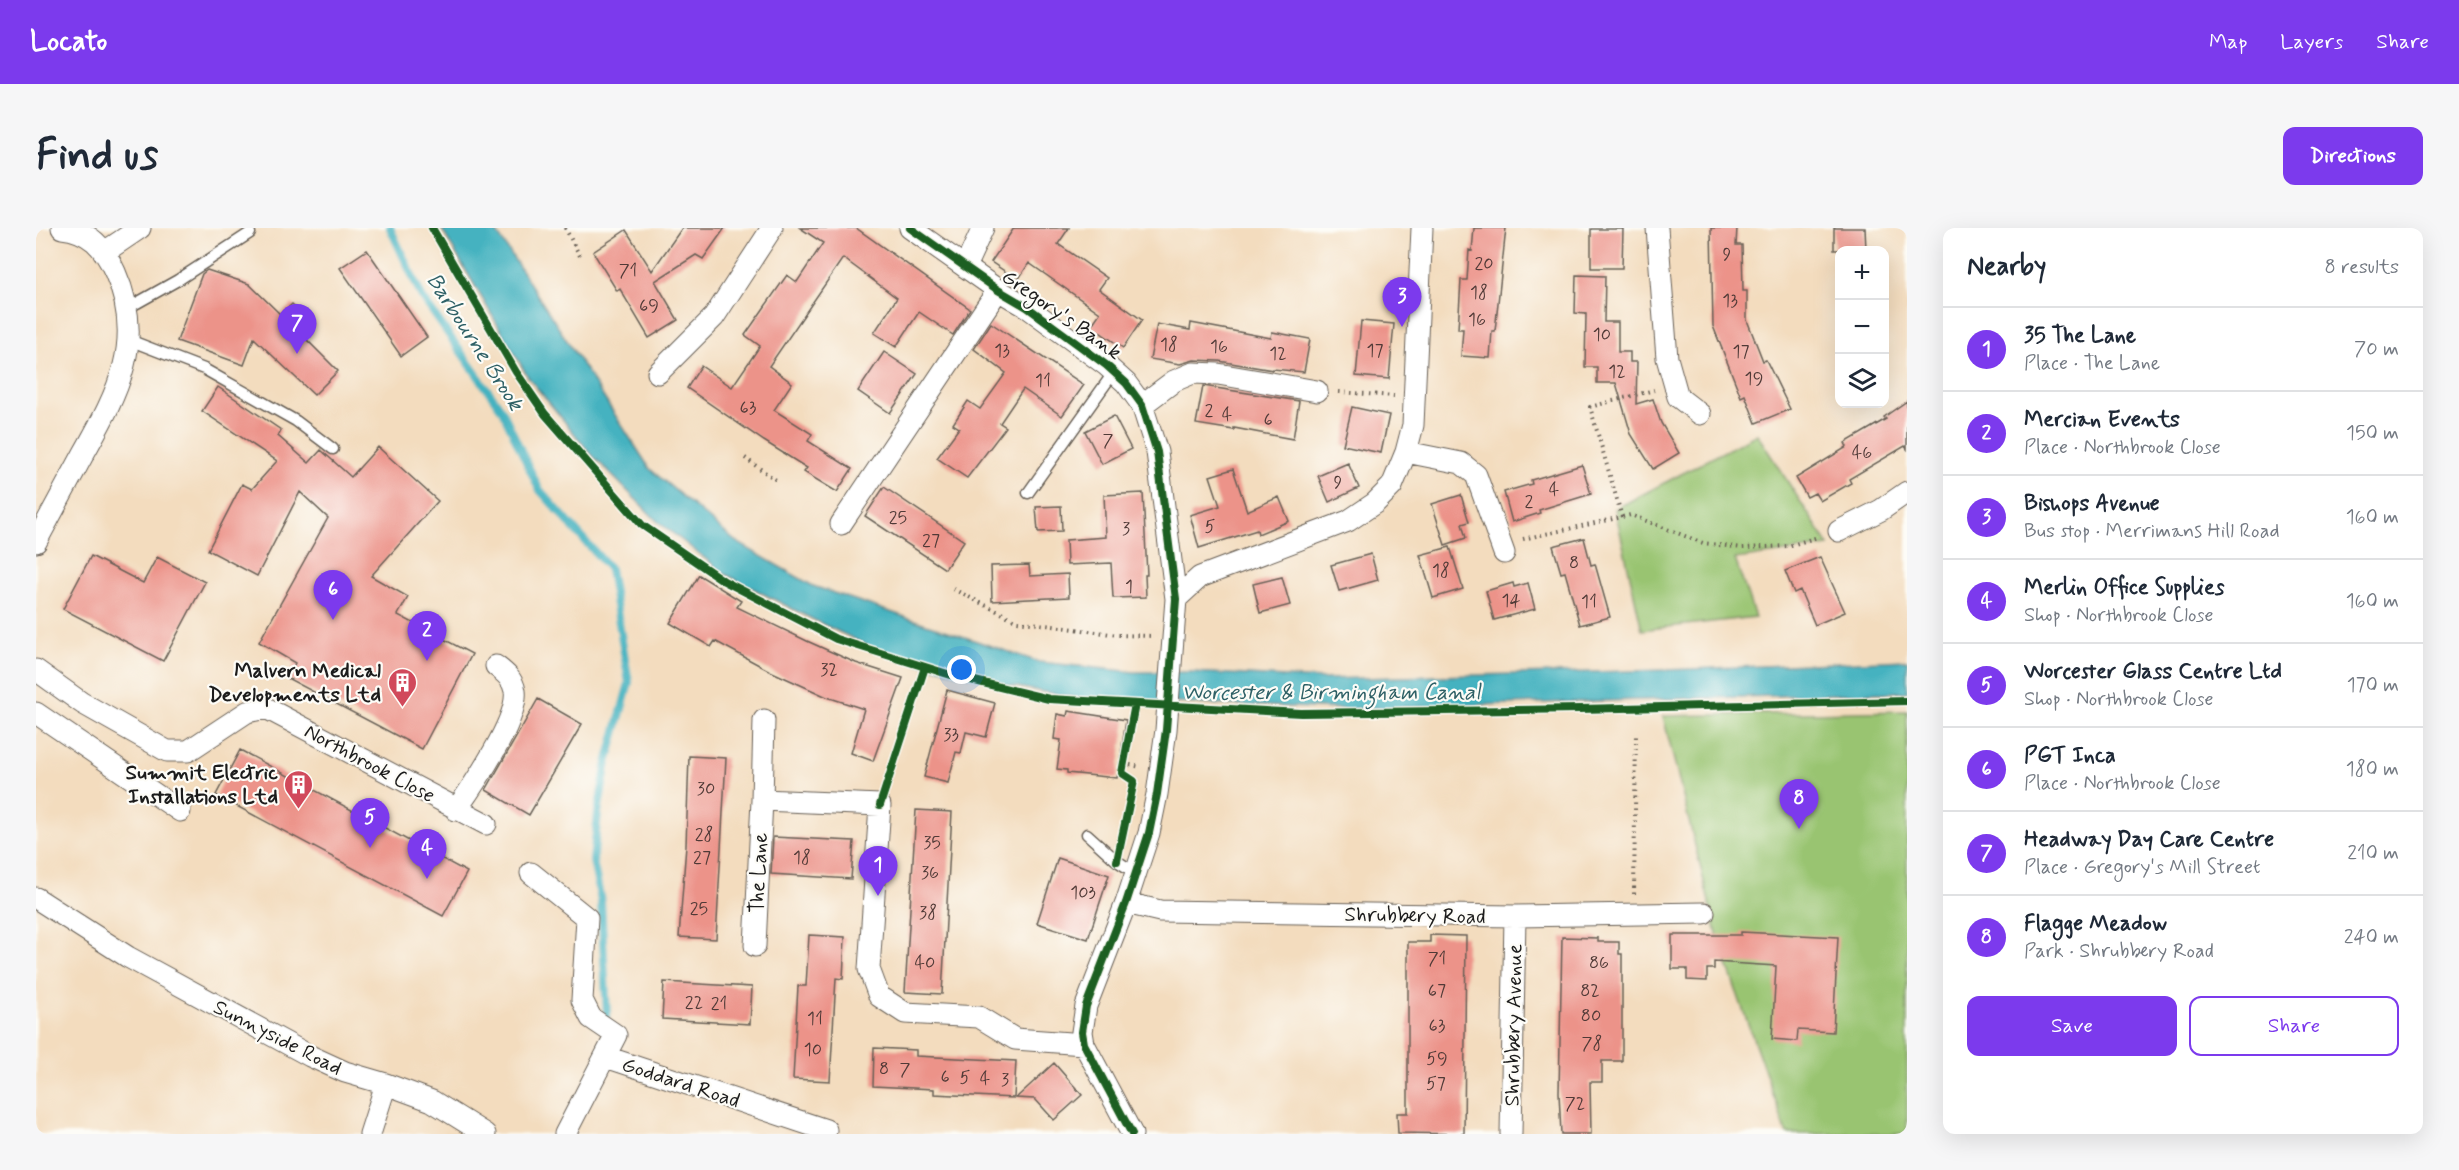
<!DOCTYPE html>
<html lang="en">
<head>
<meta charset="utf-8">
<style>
  :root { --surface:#fff; --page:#f6f6f7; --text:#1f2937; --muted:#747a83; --line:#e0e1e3; --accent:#7c3aed }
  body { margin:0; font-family:Mynerve,sans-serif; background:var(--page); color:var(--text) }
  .controls { position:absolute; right:18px; top:18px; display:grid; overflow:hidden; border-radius:12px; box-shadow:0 6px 24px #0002 }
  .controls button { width:54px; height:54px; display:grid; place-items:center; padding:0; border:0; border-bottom:2px solid var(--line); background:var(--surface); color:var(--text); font:30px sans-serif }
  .you { position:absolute; left:926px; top:442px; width:21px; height:21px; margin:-15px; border:4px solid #fff; border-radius:50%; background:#1a73e8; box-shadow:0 0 0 9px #1a73e833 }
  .badge { display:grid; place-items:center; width:39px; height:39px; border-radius:50%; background:var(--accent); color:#fff; font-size:20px; font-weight:700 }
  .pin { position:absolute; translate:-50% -50px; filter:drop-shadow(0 2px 3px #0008) }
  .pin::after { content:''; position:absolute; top:32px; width:21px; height:18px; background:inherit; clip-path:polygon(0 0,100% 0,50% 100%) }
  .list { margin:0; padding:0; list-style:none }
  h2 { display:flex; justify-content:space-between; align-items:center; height:78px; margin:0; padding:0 24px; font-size:26px }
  h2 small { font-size:20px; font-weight:400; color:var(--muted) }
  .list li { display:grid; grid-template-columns:39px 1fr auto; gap:18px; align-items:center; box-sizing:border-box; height:84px; padding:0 24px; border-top:2px solid var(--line) }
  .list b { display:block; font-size:22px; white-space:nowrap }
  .list p { margin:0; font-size:20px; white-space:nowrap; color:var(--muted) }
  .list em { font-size:20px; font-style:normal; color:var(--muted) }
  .actions { display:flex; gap:12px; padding:18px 24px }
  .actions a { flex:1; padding:14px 0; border:2px solid var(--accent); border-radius:12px; text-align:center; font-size:21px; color:var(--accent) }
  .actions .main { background:var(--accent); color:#fff }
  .icon { flex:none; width:33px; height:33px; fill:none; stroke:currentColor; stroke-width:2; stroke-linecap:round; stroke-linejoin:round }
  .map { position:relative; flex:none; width:1871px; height:906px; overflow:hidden; border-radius:12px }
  header { display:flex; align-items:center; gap:36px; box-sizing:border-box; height:84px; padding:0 30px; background:var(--accent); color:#fff }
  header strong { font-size:28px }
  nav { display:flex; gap:33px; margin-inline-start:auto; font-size:21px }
  .intro { display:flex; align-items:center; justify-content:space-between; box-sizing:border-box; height:144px; padding:0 36px }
  h1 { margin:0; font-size:42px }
  .button { padding:15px 27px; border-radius:12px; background:var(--accent); color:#fff; font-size:21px; font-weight:700 }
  main { display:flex; gap:36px; padding:0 36px }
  aside { flex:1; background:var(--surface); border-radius:12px; box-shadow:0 6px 24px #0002 }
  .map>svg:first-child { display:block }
</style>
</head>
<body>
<header>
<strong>Locato</strong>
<nav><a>Map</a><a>Layers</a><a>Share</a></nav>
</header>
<div class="intro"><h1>Find us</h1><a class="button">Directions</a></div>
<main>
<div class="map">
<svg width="1871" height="906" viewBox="0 0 1871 906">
  <rect width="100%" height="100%" fill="#fdfcf7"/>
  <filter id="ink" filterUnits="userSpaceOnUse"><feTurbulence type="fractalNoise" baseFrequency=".0167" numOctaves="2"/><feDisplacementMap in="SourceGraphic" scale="12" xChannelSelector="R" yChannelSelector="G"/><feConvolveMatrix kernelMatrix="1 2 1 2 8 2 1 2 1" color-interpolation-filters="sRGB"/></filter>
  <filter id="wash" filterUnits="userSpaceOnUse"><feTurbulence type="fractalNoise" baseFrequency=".008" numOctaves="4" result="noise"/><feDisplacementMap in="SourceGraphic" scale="24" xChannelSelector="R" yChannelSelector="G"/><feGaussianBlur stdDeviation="1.35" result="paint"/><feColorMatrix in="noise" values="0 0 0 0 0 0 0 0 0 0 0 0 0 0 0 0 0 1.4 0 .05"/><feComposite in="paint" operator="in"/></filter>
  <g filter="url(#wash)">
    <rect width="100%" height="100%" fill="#f3dcbe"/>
    <path fill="#99c471" stroke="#5a7046" stroke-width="1.5" d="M1721 206 1793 318 1699 331 1719 389 1606 402 1579 281Z
      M1871 483V906H1751L1683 714 1627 488Z"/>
    <path fill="#44b2c0" stroke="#30676e" stroke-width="1.5" d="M405 0H458L614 241 699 313 777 358 1003 434 1099 444H1156L1287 451 1631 442 1871 432V464L1310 481 1164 476 1040 470 970 457 856 429 778 392 689 346 621 293 555 226 492 149Z"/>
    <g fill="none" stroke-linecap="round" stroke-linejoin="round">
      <path stroke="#44b2c0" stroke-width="8" d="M354 0 386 69 466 182 503 261 574 341 593 455 570 539 562 585 557 633 565 673 571 787"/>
    </g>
    <g id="blocks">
      <path fill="#ec9389" d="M646 0H689L667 31 660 27 619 53 642 92 613 110 584 61 581 63 557 24 590 2 616 43Z
        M764 0H820L934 81 917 107 883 84 860 119 838 105 861 70 807 30 733 138 756 155 738 182 776 206 772 213 816 241 801 264 768 244 771 240 728 213 651 160 665 138 696 159 724 118 709 107 751 47 761 54 787 15Z
        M978 0H1033L1022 16 1071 50 1063 61 1106 92 1087 120 1055 98 1064 85 993 35 982 52 955 34Z
        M1438 0H1470L1459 103H1456L1454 130 1425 128 1427 101H1422L1425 52H1431L1433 22 1436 23Z
        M1675 0H1701L1700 17H1706L1707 63H1711V92L1727 133 1730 132 1754 181 1720 195 1709 167 1705 169 1677 98Z
        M1798 0H1829L1830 22H1798Z
        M1555 1H1587L1586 40H1555Z
        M331 22 391 109 365 128 304 40Z
        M171 42 213 56 245 87 256 76 279 97 267 108 302 143 278 167 218 110 208 137 141 113 166 46Z
        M1540 47 1569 48 1568 94H1582V124H1594V134H1601L1600 176 1617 171 1625 195 1643 225 1617 241 1595 206 1580 155H1561V139H1549L1550 86 1539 85Z
        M1325 93 1358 96 1353 151 1320 148Z
        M955 95 1048 157 1026 188 987 161 964 195 970 199 931 250 901 230 923 200 917 196 932 173 944 181 970 145 938 121Z
        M1155 95 1235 110 1236 104 1274 111 1268 144 1237 141V142L1183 133 1158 132 1144 136 1114 131 1121 96 1154 102Z
        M848 124 881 146 854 185 822 163Z
        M1167 158 1263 173 1257 211 1198 200V202L1160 196Z
        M182 159 245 202 242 208 273 235 285 222 315 249 342 219 402 273 335 348 372 369 362 387 436 426 386 521 251 450 259 435 223 414 292 290 264 264 221 348 172 322 206 256 216 261 241 233 166 183Z
        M1871 173V221L1869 218 1813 251 1815 255 1784 273 1779 265 1771 269 1760 250 1811 219 1809 215 1850 191 1848 189Z
        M1316 179 1353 187 1345 225 1307 217Z
        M1078 188 1095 221 1066 236 1049 203Z
        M1312 235 1323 260 1293 274 1282 248Z
        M1546 237 1555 266 1503 282 1504 285 1476 294 1468 264 1496 256 1495 252Z
        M1197 241 1211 283 1243 269 1253 293 1222 306 1221 302 1163 320 1154 287 1184 278 1174 248Z
        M848 259 928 313 909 341 829 288Z
        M1107 265 1111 347H1109L1110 369 1077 370 1075 335 1031 337 1030 312 1070 309 1068 267Z
        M1425 267 1433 294 1426 296 1430 310 1409 317 1396 276Z
        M1025 278 1026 303 1002 304 1000 279Z
        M1548 310 1555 337 1559 336 1574 389 1544 397 1529 344 1525 345 1517 318Z
        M1414 319 1427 361 1397 370 1384 327Z
        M1335 326 1342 352 1303 363 1295 337Z
        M55 328 107 355 121 329 169 354 127 433 27 381Z
        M1784 329 1809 384 1779 397 1764 362 1758 365 1749 343Z
        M993 337 994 348 1032 346 1033 369 956 373 955 338Z
        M663 347 705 373 701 379 771 413 820 435 867 450 837 533 815 525 828 481 791 469 734 443 679 413 675 419 634 395Z
        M1246 349 1254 377 1224 385 1217 356Z
        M1477 355 1478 359 1492 355 1499 381 1458 392 1450 363Z
        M911 462 959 475 950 509 930 504 925 525 920 524 912 555 888 549Z
        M502 471 546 496 493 587 450 562Z
        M1032 483 1090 492 1081 550 1031 545V542L1021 541 1025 512 1018 511 1021 486 1031 488Z
        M204 522 431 644 407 688 180 567Z
        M653 528 690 530 680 711 643 709 650 618Z
        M880 582 916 584 906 766 869 764Z
        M737 609 818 613 815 651 735 646Z
        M1022 630 1073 647 1052 711 1001 695Z
        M1705 704 1802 709 1797 804 1762 802 1761 813 1736 811 1740 738 1678 734V741H1671V753L1651 752V741H1636V707H1705Z
        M773 707 809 709 807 751 800 750 794 853 757 851 762 758H770Z
        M1394 707 1430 708 1428 906 1362 905 1361 885H1372V714H1394Z
        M1526 709 1562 710V714H1583V726H1586V833H1566V854H1554L1555 906H1525L1523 865Z
        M628 754 716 759 714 796 626 791Z
        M838 820 880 822V828L980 833 978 870 898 866V861L837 858Z
        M1018 835 1046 867 1018 892 999 871 980 870Z"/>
    </g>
  </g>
  <g filter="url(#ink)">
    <use href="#blocks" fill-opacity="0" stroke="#675f55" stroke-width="1.5"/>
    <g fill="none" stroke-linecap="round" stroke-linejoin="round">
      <defs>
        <path id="service" d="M92 80 142 52 214 5
          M93 112 168 141 260 193 297 221
          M992 265 1078 144
          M1051 606 1081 633 1101 646"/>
        <path id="minor" d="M874 0 962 62 991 79 1070 137 1090 155 1106 177 1121 224 1140 371 1130 502 1121 566 1113 605 1090 675 1050 778 1046 804 1048 816 1096 906
          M1621 0 1631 130 1642 169 1664 186
          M70 23 104 0
          M929 39 947 0
          M622 145 678 89 736 0
          M1106 177 1138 153 1157 145 1182 146 1281 163
          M1370 224 1425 235 1440 247 1468 325
          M805 296 962 62
          M1803 303 1845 282 1871 264
          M0 314C16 284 32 255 48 225 82 164 110 113 79 44 68 19 54 3 26 0
          M1140 371 1164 349 1312 293 1339 275 1356 258 1370 224 1377 197 1386 0
          M0 442 46 475 131 523H152L211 484 230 480 450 596
          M0 485 144 583
          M726 572 728 492
          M420 582C437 558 483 491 479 463 477 451 469 445 460 438
          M495 645 551 690 546 772 555 790 580 807 529 906
          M0 670 92 729 274 828 309 844 350 856 334 906
          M1090 675 1124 683 1479 688 1668 685
          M719 718 726 572 844 577 833 741 843 768 869 785 943 789 979 811 1048 816
          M570 829 790 902
          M350 856 396 873 449 906
          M1475 906 1479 688"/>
      </defs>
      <use href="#service" stroke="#675f55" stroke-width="13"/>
      <use href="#minor" stroke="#675f55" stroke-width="23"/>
      <path stroke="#675f55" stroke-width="4" stroke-dasharray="1.5 4.5" stroke-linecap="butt" d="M529 0 544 28
        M1303 164 1358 168
        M709 230 740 252
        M1586 289 1554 179 1618 162
        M1487 311 1595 287 1667 315 1706 320 1752 318 1782 309
        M917 361 981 393 1082 407 1117 408
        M1088 536 1105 539
        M1598 666 1600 504"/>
      <use href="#service" stroke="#fff" stroke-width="10"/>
      <use href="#minor" stroke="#fff" stroke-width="21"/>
      <defs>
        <path id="cycleway" d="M396 0 480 144 509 186 606 297 688 353 800 411 918 448 1013 471 1265 485 1544 481 1871 473
          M874 0 962 62 991 79 1070 137 1090 155 1106 177 1121 224 1140 371 1130 502 1121 566 1113 605 1090 675 1050 778 1046 804 1048 816 1096 906
          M844 577 889 439
          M1081 633 1098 553 1086 545 1099 476"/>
      </defs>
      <use href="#cycleway" stroke="#fdfcf7" stroke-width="11"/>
      <use href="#cycleway" stroke="#1b5e20" stroke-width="8"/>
    </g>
  </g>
  <defs>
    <symbol id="building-pin" viewBox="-11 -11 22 30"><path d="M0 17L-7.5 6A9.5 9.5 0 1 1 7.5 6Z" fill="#d1495b" stroke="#fdfcf7"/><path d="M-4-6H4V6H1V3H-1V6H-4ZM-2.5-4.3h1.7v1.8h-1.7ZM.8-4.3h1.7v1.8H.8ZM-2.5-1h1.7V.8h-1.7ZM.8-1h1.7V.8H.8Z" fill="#fff"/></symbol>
  </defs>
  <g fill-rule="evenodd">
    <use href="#building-pin" x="350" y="438" width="33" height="45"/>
    <use href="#building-pin" x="246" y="540" width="33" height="45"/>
  </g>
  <g text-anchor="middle" stroke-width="4.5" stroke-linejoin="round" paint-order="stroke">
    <g font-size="18" fill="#503a37">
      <text x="1691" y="32">9</text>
      <text x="1448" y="41">20</text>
      <text x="592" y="48">71</text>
      <text x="1443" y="70">18</text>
      <text x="1694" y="78">13</text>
      <text x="613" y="83">69</text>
      <text x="1441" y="97">16</text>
      <text x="1566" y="112">10</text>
      <text x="1133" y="122">18</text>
      <text x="1183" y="124">16</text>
      <text x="966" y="128">13</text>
      <text x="1339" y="128">17</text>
      <text x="1705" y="129">17</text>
      <text x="1242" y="131">12</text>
      <text x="1581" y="149">12</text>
      <text x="1718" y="156">19</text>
      <text x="1007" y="158">11</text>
      <text x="712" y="185">63</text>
      <text x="1173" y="188">2</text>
      <text x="1191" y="192">4</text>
      <text x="1232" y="197">6</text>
      <text x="1072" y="218">7</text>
      <text x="1826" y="230">46</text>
      <text x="1302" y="260">9</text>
      <text x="1518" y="267">4</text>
      <text x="1493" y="279">2</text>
      <text x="862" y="295">25</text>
      <text x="1174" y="304">5</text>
      <text x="1090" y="306">3</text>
      <text x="895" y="318">27</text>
      <text x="1538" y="340">8</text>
      <text x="1405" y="348">18</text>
      <text x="1093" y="364">1</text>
      <text x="1475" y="378">14</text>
      <text x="1553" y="379">11</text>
      <text x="793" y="447">32</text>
      <text x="915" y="512">33</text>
      <text x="670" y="566">30</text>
      <text x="668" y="612">28</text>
      <text x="896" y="620">35</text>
      <text x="666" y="635">27</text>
      <text x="766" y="635">18</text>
      <text x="894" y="650">36</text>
      <text x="1047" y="670">103</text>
      <text x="663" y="686">25</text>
      <text x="892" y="690">38</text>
      <text x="1401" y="736">71</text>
      <text x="889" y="740">40</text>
      <text x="1563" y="740">86</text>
      <text x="1401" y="768">67</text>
      <text x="1554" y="768">82</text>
      <text x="658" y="780">22</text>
      <text x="683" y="781">21</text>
      <text x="1555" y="793">80</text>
      <text x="779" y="796">11</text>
      <text x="1401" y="803">63</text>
      <text x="1556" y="821">78</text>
      <text x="777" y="827">10</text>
      <text x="1401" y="836">59</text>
      <text x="848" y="846">8</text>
      <text x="869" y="847">7</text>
      <text x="909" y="854">6</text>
      <text x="929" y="855">5</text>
      <text x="949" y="856">4</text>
      <text x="969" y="857">3</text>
      <text x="1400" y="861">57</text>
      <text x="1539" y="881">72</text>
    </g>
    <g font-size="21" fill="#1c1c1c" stroke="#fdfcf7">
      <text transform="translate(1026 86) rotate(35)" y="7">Gregory's Bank</text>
      <text transform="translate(334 535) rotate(28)" y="7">Northbrook Close</text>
      <text transform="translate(722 645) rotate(-87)" y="7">The Lane</text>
      <text transform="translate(1379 687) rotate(1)" y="7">Shrubbery Road</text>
      <text transform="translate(1477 797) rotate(-89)" y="7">Shrubbery Avenue</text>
      <text transform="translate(242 809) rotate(27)" y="7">Sunnyside Road</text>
      <text transform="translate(645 854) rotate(18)" y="7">Goddard Road</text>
    </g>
    <g font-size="21" font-weight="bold" fill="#1c1c1c" stroke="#fdfcf7" text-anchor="end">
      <text x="345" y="449">Malvern Medical<tspan x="345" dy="24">Developments Ltd</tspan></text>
      <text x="242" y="551">Summit Electric<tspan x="242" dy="24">Installations Ltd</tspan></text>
    </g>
    <g font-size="22" font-style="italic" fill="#2e6066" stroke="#fdfcf7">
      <text transform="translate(440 113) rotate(57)" y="8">Barbourne Brook</text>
      <text x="1295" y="471">Worcester &amp; Birmingham Canal</text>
    </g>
  </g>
</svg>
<div class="controls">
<button>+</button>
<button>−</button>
<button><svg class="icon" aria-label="layers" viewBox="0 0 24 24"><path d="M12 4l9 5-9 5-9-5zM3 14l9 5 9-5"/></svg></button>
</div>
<div class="you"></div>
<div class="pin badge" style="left:842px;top:668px">1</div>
<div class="pin badge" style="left:391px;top:433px">2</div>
<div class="pin badge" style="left:1366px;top:99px">3</div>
<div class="pin badge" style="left:391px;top:651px">4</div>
<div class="pin badge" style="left:334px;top:620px">5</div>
<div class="pin badge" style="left:297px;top:392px">6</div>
<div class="pin badge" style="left:261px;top:126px">7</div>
<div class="pin badge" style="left:1763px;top:601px">8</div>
</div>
<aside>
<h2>Nearby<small>8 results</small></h2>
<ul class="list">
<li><span class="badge">1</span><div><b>35 The Lane</b><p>Place · The Lane</p></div><em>70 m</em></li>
<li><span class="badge">2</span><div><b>Mercian Events</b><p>Place · Northbrook Close</p></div><em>150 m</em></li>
<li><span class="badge">3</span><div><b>Bishops Avenue</b><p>Bus stop · Merrimans Hill Road</p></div><em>160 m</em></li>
<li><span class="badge">4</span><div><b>Merlin Office Supplies</b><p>Shop · Northbrook Close</p></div><em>160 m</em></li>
<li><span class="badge">5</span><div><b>Worcester Glass Centre Ltd</b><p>Shop · Northbrook Close</p></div><em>170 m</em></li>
<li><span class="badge">6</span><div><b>PGT Inca</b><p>Place · Northbrook Close</p></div><em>180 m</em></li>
<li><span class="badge">7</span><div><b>Headway Day Care Centre</b><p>Place · Gregory's Mill Street</p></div><em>210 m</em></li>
<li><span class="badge">8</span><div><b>Flagge Meadow</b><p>Park · Shrubbery Road</p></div><em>240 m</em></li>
</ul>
<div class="actions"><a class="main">Save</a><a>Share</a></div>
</aside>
</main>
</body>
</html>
